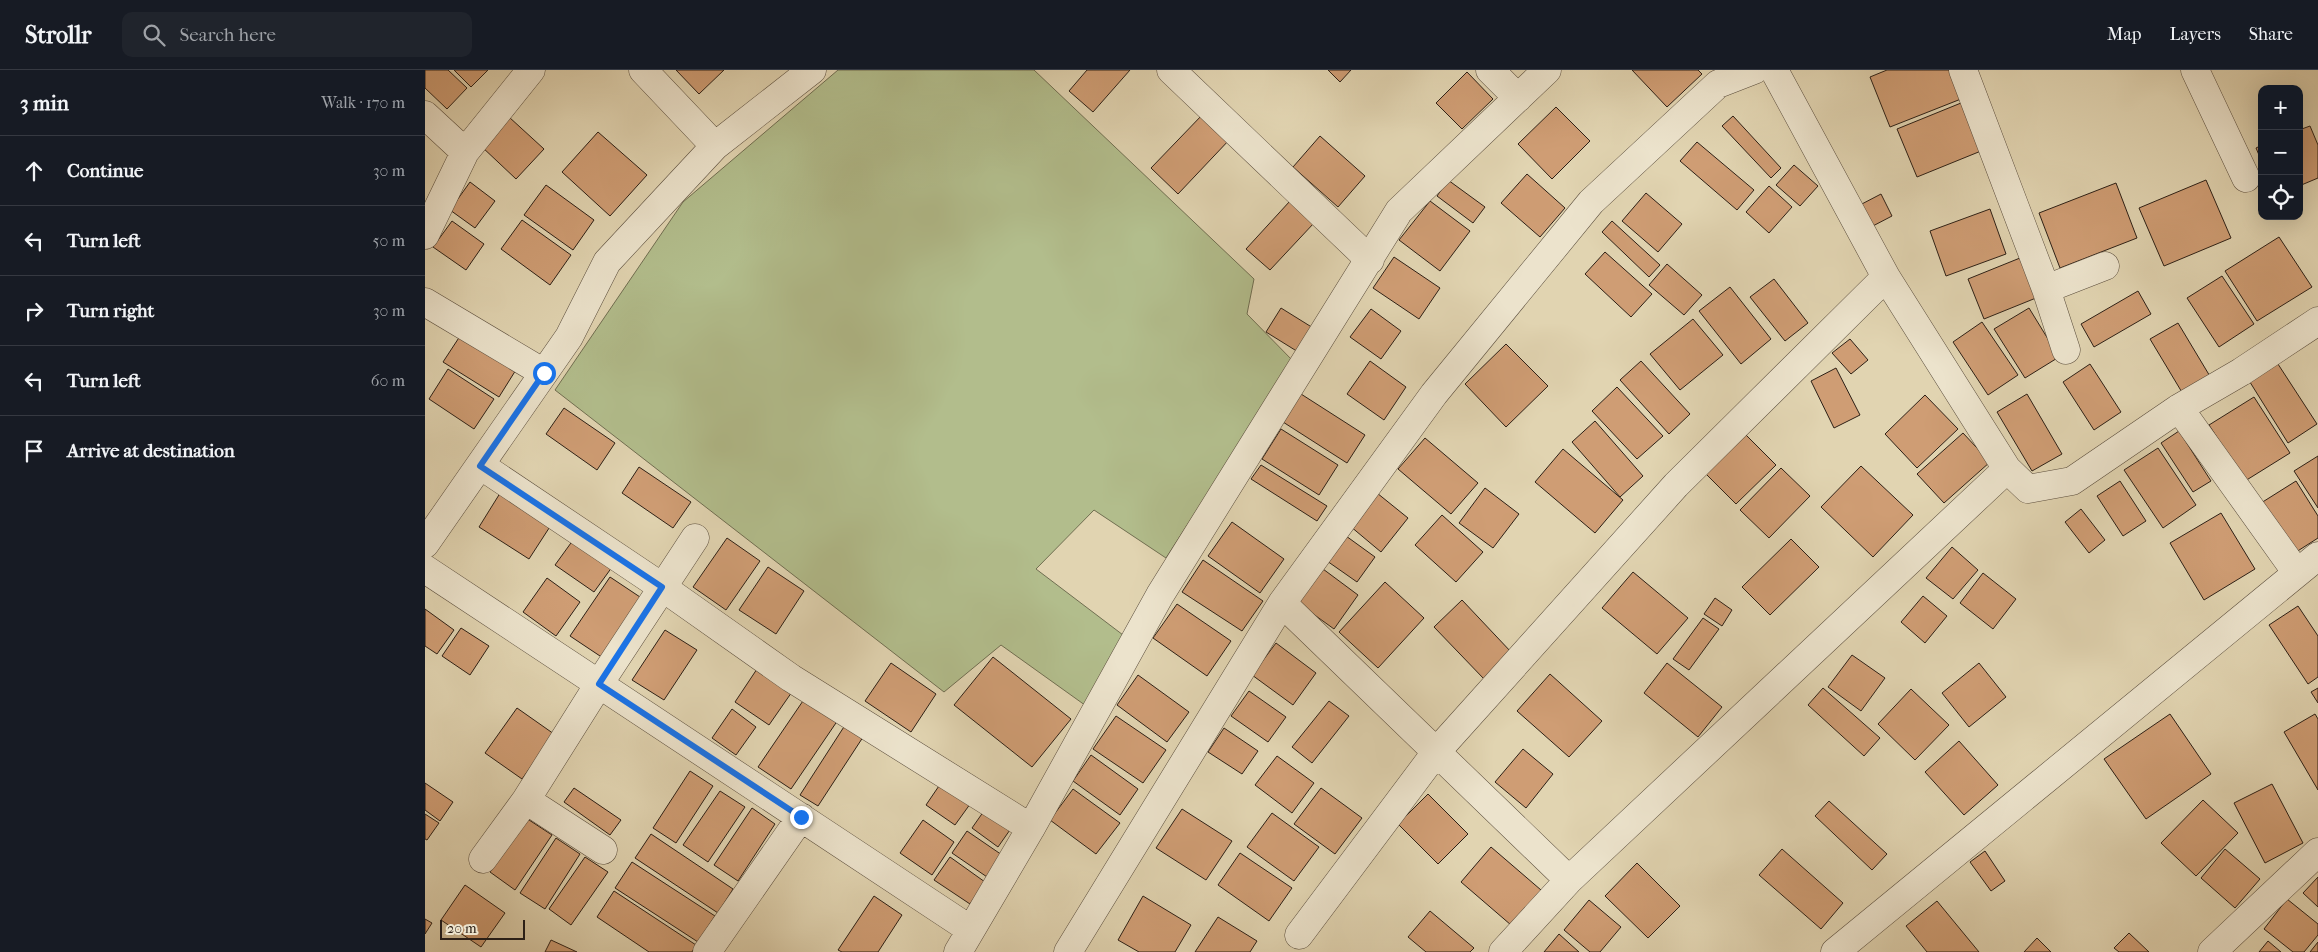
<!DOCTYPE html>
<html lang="en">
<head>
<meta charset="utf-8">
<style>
  :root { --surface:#171b24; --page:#20242c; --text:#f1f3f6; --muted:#9ea1a6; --line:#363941 }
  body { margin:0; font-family:"IM FELL French Canon",serif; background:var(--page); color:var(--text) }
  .controls { position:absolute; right:15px; top:15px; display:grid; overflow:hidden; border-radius:10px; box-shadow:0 5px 20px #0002 }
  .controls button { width:45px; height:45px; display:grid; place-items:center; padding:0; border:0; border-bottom:1px solid var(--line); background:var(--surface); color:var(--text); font:25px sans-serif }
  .scale { position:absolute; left:15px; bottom:12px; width:85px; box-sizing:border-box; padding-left:5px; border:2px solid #2d2016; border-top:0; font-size:14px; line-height:18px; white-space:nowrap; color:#2d2016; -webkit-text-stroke:4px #ece3cc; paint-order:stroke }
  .stop { position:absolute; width:15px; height:15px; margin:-11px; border:4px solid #1a73e8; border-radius:50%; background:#fff }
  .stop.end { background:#1a73e8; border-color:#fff; box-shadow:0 1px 5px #0008 }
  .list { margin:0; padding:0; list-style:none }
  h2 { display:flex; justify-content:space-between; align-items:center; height:65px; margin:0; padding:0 20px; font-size:21px }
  h2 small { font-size:16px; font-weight:400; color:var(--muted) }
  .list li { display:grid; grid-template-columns:32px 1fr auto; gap:15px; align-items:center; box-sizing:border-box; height:70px; padding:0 20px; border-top:1px solid var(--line) }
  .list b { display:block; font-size:19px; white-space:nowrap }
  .list em { font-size:16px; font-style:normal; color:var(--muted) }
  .icon { flex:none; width:28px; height:28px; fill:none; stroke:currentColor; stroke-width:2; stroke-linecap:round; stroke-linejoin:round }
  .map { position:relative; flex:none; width:1893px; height:882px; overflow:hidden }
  header { display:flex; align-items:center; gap:30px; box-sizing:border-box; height:70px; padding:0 25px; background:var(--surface); border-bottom:1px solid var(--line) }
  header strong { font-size:24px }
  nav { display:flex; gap:28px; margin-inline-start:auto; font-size:18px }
  .search { width:350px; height:45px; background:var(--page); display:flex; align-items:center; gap:12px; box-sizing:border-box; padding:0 18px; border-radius:10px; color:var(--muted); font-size:19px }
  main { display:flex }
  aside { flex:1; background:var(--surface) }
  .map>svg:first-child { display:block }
</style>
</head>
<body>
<header>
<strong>Strollr</strong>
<div class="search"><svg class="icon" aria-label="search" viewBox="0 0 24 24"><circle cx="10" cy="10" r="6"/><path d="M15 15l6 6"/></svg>Search here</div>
<nav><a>Map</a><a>Layers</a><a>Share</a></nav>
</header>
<main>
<aside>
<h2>3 min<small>Walk · 170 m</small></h2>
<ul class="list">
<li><svg class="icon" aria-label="ahead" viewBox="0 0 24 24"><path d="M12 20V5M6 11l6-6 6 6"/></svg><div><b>Continue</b></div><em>30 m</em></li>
<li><svg class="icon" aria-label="left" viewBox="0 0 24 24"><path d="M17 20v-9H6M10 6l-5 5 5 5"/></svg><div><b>Turn left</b></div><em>50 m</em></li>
<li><svg class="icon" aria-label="right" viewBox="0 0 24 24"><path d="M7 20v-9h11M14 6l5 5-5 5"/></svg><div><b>Turn right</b></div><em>30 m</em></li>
<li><svg class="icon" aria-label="left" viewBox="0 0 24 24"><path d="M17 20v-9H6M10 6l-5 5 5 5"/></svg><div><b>Turn left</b></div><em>60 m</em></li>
<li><svg class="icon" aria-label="arrive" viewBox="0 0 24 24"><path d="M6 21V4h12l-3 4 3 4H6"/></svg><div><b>Arrive at destination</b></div></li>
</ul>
</aside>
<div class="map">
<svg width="1893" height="882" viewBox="0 0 1893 882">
  <rect width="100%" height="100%" fill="#e1d4b1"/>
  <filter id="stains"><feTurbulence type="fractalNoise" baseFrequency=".004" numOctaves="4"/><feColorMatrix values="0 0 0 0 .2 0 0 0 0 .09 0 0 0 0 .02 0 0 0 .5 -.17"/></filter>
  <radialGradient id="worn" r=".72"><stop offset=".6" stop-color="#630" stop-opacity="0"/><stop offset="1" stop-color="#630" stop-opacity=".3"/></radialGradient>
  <path fill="#b2bd8c" stroke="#706e51" d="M413 0H609L829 209 822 244 868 291 741 488 669 440 611 499 702 568 664 638 576 575 519 622 130 320 258 132Z"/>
  <path fill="#cf9d74" stroke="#2d2016" d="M0 0H23L42 18 22 39 0 18Z
    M29 0H63L46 17Z
    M251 0H299L274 24Z
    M662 0H705L668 42 644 21Z
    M903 0H926L915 12Z
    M1207 0H1273L1277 4 1242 37Z
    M1462 0H1524L1536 29 1465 57 1445 7Z
    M1042 2 1068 29 1037 59 1011 33Z
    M1536 33 1556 81 1492 107 1472 59Z
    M1131 37 1165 71 1127 109 1093 74Z
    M779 43 806 68 753 124 726 98Z
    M1308 46 1356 98 1346 108 1297 56Z
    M84 47 119 79 91 109 56 76Z
    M1885 56 1893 75V108L1874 116V60Z
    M173 62 222 105 185 146 137 102Z
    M895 66 940 106 913 137 868 97Z
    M1272 72 1329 120 1312 140 1255 91Z
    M1837 75V92L1831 78Z
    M1369 95 1393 116 1375 136 1351 115Z
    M1102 104 1140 138 1115 167 1076 133Z
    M1023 110 1060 137 1048 153 1012 126Z
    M1781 110 1806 168 1739 196 1714 138Z
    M45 112 70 131 50 158 25 140Z
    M1691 113 1712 168 1635 198 1614 143Z
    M121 115 169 150 148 180 99 145Z
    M1344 116 1367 137 1344 163 1321 142Z
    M1221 123 1257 154 1233 182 1197 151Z
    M1456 124 1467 146 1444 158 1433 136Z
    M865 131 889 153 845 200 821 179Z
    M1005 131 1045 161 1015 201 974 170Z
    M1565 139 1581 184 1521 206 1505 161Z
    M97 150 146 185 125 215 76 179Z
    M27 151 59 174 41 200 8 177Z
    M1187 151 1235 195 1224 207 1177 162Z
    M1854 167 1887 217 1832 251 1800 201Z
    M1180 182 1227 224 1206 247 1160 204Z
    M969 187 1015 218 994 249 948 218Z
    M1595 188 1611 228 1559 249 1543 209Z
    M1242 194 1277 225 1259 245 1224 215Z
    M1797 206 1829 254 1794 277 1762 228Z
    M1349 209 1383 253 1360 271 1325 227Z
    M1305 217 1346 269 1316 294 1274 241Z
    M1713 221 1726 244 1669 277 1656 254Z
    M856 238 893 261 878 285 841 262Z
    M1604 238 1634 287 1600 308 1569 259Z
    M946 239 976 261 956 289 925 267Z
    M1268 249 1298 285 1255 320 1225 284Z
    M1557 252 1593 305 1563 325 1528 272Z
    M1753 253 1786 308 1758 324 1725 269Z
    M39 260 94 295 74 327 18 292Z
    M1425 269 1443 290 1426 304 1407 283Z
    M1081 274 1123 316 1081 357 1040 314Z
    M945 291 981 317 959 350 922 324Z
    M1216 291 1265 344 1244 364 1195 310Z
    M1851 291 1892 354 1863 373 1823 309Z
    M1665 294 1696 342 1669 360 1638 312Z
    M1411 298 1435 345 1409 358 1386 311Z
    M23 299 69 329 49 359 4 329Z
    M1192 317 1238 366 1212 389 1167 341Z
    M876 324 940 365 922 393 858 352Z
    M1602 324 1637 384 1607 401 1572 342Z
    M1500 325 1533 359 1492 398 1460 364Z
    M1829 327 1865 383 1820 411 1784 355Z
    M139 338 190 373 172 400 121 364Z
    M1170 351 1218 406 1195 427 1147 372Z
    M856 359 913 395 894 425 837 389Z
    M1754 361 1786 411 1768 422 1736 373Z
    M1538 363 1565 392 1519 433 1492 404Z
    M1320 364 1351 395 1311 434 1280 403Z
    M1000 368 1053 413 1026 444 973 399Z
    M1733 378 1771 435 1738 458 1699 400Z
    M1138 379 1198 430 1170 463 1110 412Z
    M1893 386V438L1869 401Z
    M836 395 902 436 892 451 826 409Z
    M1436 396 1488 445 1448 487 1396 437Z
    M214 397 266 432 248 458 197 423Z
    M1356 398 1385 426 1344 468 1315 440Z
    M1695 411 1721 451 1698 466 1672 426Z
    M1871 411 1893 446V468L1868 484 1836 433Z
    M1060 418 1094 444 1068 478 1034 453Z
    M77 420 128 452 104 489 54 457Z
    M952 423 983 448 956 482 925 456Z
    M1656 439 1680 470 1664 483 1640 452Z
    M1796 443 1830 499 1779 530 1745 473Z
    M1017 445 1058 482 1031 512 990 475Z
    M807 452 859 489 835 523 783 486Z
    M151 466 190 493 169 522 130 495Z
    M921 466 950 487 932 512 902 491Z
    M302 468 335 491 301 540 268 517Z
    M1366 469 1394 497 1345 545 1317 517Z
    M1527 477 1553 500 1528 529 1501 508Z
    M778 490 838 531 817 561 757 522Z
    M343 497 379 521 351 564 314 540Z
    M898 499 933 525 909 559 873 533Z
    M1208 502 1263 548 1232 584 1177 538Z
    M1558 503 1591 529 1568 559 1535 533Z
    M185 507 218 529 178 588 145 566Z
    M122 508 155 532 131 566 98 542Z
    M960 512 999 548 953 598 914 562Z
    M1498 526 1522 546 1500 573 1476 552Z
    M1290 528 1307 540 1297 556 1279 544Z
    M1037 530 1087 583 1059 609 1009 557Z
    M752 534 806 571 782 606 728 568Z
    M1873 536 1893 566V607L1883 614 1844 555Z
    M0 539 29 560 12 584 0 576Z
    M1278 548 1294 559 1264 600 1248 589Z
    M36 558 64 576 45 605 17 586Z
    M240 560 272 580 239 630 207 610Z
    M851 573 891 603 868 635 827 605Z
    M1427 585 1460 608 1436 641 1403 617Z
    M568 587 646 649 607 697 529 635Z
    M466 593 511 624 486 662 440 631Z
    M1242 593 1297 637 1273 667 1219 623Z
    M1554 593 1581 627 1544 657 1517 623Z
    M334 596 369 619 344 655 310 632Z
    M1125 604 1177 651 1144 687 1092 641Z
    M713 605 764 642 742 672 692 635Z
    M1398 618 1455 668 1439 686 1383 635Z
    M1893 618V633L1886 622Z
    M1486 619 1524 655 1490 690 1453 654Z
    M824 621 861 647 843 672 806 646Z
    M382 625 415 647 366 719 333 697Z
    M904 631 924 646 887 693 867 677Z
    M92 638 129 664 97 709 60 683Z
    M307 639 331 657 311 685 287 668Z
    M1745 644 1786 704 1721 749 1679 689Z
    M1890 644 1893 649V720L1859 662Z
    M691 646 741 680 718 713 668 679Z
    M424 649 442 661 393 736 375 725Z
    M799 658 833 681 817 704 783 682Z
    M1534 671 1573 715 1539 745 1500 702Z
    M1098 679 1128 704 1101 738 1070 712Z
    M666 685 713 719 695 745 648 711Z
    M852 686 889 713 867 743 830 715Z
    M265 701 288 716 251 773 228 758Z
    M518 710 548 730 530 755 501 735Z
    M0 713 28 732 15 751 0 740Z
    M1847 714 1878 773 1840 793 1809 733Z
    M149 718 196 750 185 765 139 732Z
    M896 718 937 748 910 784 869 754Z
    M648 719 695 753 671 784 625 750Z
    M295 721 320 737 283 792 258 775Z
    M1003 724 1043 764 1013 794 973 754Z
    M1778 730 1813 763 1771 806 1736 773Z
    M1404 731 1462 784 1447 800 1390 746Z
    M327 738 350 754 313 811 289 795Z
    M561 738 587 757 573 777 547 758Z
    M757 739 807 771 781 810 731 778Z
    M847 743 894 777 869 811 822 777Z
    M0 744 14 753 2 770 0 769Z
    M101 748 127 765 90 820 65 802Z
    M498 750 529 772 507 805 475 783Z
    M542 761 580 787 565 809 527 783Z
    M226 764 308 819 293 843 210 788Z
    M131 768 155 784 120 839 95 823Z
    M1066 777 1116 820 1086 855 1036 812Z
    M1357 779 1418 833 1396 859 1334 805Z
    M1800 779 1835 809 1810 838 1776 808Z
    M1560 781 1580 811 1566 821 1545 792Z
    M815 783 867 818 844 851 793 815Z
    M160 787 183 802 146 855 124 839Z
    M525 787 560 812 545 834 509 810Z
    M207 792 290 846 273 872 190 818Z
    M1212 793 1255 836 1223 868 1180 826Z
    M1893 807V837L1878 823Z
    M40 815 80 843 56 877 16 850Z
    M189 821 271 875 267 882H224L172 847Z
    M449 826 477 845 453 882H417L413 880Z
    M718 826 766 855 750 882H714L693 870Z
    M1862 829 1893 854V865L1879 882H1868L1839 859Z
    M1164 830 1196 857 1175 882H1165L1139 860Z
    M1512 831 1554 882H1502L1481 856Z
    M1005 841 1049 878 1045 882H1001L983 867Z
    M793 847 832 871 825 882H770Z
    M0 849 7 853 0 864Z
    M1704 863 1724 882H1694L1689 878Z
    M1134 864 1154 882H1119Z
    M1612 868 1626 882H1599Z
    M126 870 152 882H120Z
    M1843 871 1856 882H1834Z
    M1893 872V882H1885Z"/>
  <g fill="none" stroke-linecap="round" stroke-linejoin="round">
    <defs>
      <path id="minor" d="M218 0 290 76
        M746 0 945 190
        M1065 0 1093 28
        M1349 0 1461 207 1582 399 1603 419 1647 411 1754 338 1816 302 1893 251
        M1538 0 1621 219 1641 280
        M1770 0 1821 108
        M0 45 40 82 106 0
        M0 165 40 82
        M1621 219 1680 196
        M0 232 119 303
        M1754 338 1872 503
        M55 395 237 517 366 608 606 758
        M0 474 144 267 182 192 290 76 387 0
        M0 499 546 860
        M857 533 1144 810
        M101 730 178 780
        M58 789 101 730 174 614 270 468
        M874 865 1012 681 1251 415 1461 207
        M282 882 376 747
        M533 882 606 758 735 525 974 141 1122 0
        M643 882 857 533 1009 324 1166 132 1293 14 1329 0
        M1078 882 1144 810 1582 399
        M1410 882 1893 486
        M1787 882 1893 782"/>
    </defs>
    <use href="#minor" stroke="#5a4d3d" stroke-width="29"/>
    <use href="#minor" stroke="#ece3cc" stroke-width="28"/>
  </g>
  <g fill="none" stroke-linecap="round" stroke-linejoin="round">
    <path stroke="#1a73e8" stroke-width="6" d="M119 303 55 396 237 517 174 614 376 747"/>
  </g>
  <rect width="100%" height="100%" filter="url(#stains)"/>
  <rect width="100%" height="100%" fill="url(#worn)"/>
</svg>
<div class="controls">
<button>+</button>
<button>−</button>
<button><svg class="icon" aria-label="locate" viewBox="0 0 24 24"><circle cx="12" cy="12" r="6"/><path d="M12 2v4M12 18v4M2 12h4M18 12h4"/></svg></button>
</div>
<div class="scale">20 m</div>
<div class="stop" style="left:119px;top:303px"></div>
<div class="stop end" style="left:376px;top:747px"></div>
</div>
</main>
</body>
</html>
